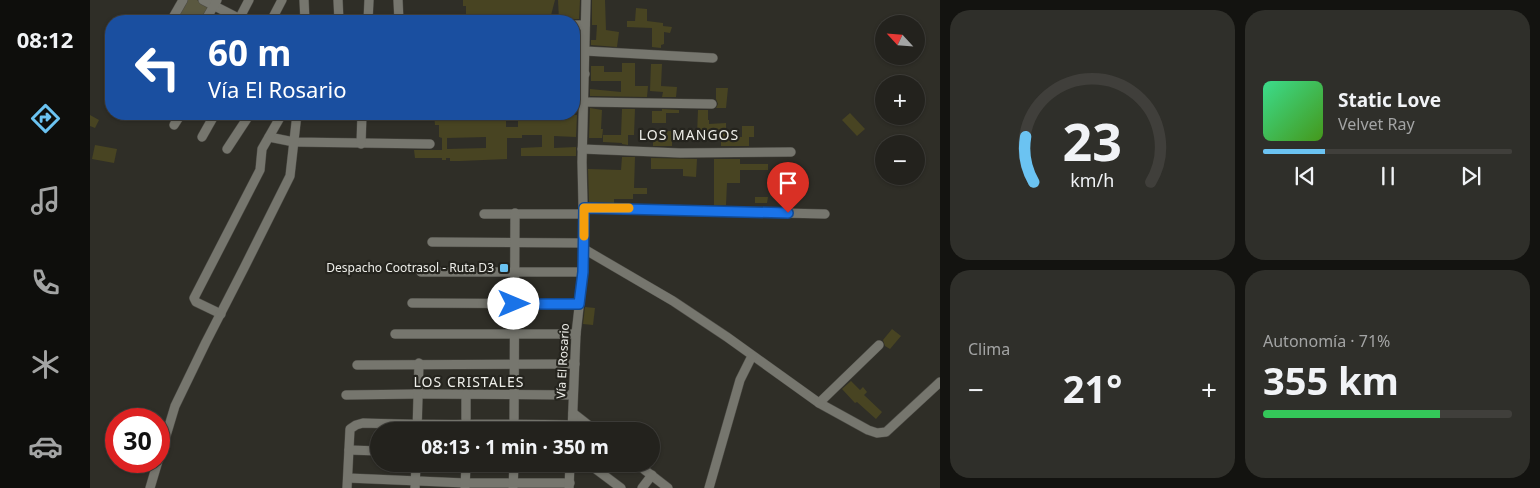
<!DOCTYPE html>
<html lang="es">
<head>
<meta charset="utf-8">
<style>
	body { margin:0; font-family:"Noto Sans",sans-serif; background:#2f2f2a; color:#f1f3f6; height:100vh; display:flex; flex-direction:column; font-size:19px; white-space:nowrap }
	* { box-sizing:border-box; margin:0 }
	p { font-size:16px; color:#a3a4a4 }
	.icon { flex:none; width:28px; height:28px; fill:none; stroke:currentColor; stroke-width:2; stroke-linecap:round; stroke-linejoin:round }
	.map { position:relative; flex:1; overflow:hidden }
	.panel { display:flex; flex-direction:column; gap:10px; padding:10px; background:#131310; width:600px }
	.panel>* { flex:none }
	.guide { position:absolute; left:15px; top:15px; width:475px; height:105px; border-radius:20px; box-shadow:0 1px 4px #0004,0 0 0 1px #403f3b; background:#1a4fa0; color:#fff; overflow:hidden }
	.needle { width:32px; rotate:296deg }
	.fabs { position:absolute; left:785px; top:15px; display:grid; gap:10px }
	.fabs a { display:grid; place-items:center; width:50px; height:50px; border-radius:50%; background:#23221d; box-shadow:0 1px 4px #0004,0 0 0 1px #403f3b; font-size:25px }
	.speed { position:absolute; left:15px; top:408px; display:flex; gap:10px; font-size:25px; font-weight:700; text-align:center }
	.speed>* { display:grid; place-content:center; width:65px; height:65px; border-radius:50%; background:#23221d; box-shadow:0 1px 4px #0004,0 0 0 1px #403f3b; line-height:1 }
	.speed .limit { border:8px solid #d22; background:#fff; color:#111 }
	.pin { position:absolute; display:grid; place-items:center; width:42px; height:42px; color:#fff; margin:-51px -21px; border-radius:50% 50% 50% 0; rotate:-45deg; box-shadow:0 0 5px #0007 }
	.pin .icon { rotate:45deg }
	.me { position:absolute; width:55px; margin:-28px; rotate:90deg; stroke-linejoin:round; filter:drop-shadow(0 0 4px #0008) }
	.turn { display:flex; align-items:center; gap:18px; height:105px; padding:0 20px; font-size:22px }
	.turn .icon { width:65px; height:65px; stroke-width:2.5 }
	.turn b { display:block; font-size:35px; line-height:42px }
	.big { font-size:38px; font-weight:700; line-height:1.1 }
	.panel .widget { flex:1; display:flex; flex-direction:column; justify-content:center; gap:8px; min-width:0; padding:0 18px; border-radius:20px; background:#2f2f2a }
	.panel .dial { align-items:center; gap:0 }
	.dial svg { height:130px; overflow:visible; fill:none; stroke:#403f3b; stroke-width:7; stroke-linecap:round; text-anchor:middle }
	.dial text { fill:#f1f3f6; stroke:none }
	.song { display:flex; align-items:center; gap:15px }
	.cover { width:60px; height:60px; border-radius:8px; background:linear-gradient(135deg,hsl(150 70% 55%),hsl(100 70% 35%)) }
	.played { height:5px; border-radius:2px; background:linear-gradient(90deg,#6bc3f2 25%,#403f3b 25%) }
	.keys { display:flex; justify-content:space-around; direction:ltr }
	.heat { display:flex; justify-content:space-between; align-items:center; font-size:28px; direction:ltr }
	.charge { height:8px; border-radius:4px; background:linear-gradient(90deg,#34c759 71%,#403f3b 0) }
	.panel .tiles { flex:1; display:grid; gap:10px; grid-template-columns:repeat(2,1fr) }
	.trip { position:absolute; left:280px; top:422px; width:290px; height:50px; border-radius:25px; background:#23221d; box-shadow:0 1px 4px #0004,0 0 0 1px #403f3b; font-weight:700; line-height:50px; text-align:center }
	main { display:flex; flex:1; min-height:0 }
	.tabs { display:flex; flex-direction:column; width:90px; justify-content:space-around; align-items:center; background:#0e0e0c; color:#a3a4a4 }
	.tabs .icon { width:35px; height:35px }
	.tabs .selected { color:#6bc3f2 }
	.tabs b { font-size:22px; color:#f1f3f6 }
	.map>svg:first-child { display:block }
</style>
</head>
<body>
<main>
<nav class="tabs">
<b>08:12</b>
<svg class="icon selected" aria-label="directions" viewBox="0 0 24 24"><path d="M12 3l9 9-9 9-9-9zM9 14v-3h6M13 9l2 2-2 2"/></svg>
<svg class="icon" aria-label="music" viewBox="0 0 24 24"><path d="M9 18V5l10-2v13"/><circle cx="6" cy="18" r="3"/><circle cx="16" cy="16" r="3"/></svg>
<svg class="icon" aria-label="phone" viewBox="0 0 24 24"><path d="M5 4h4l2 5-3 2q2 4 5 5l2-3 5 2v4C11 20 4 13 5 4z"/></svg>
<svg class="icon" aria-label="climate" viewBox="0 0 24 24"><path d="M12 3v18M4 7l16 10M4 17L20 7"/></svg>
<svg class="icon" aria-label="car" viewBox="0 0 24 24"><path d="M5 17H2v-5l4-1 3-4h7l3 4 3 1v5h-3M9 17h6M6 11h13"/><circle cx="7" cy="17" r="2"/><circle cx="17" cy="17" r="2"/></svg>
</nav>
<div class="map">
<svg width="850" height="488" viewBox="0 0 850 488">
	<rect width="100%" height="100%" fill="#2f2e27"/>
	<!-- green -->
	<path fill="#5a5840" d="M 96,0 L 107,0 L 120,7 L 112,21 L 84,21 Z"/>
	<!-- building -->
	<g fill="#484422" fill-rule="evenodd">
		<path d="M 373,0 L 465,0 L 460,19 L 418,21 L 376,21 L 376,6 L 373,6 Z"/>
		<path d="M 468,0 L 490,0 L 489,19 L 469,20 Z"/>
		<path d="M 502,0 L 515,0 L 516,30 L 529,32 L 527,47 L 501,45 L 501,40 L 506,40 L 507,25 L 502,25 Z"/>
		<path d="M 546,8 L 557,9 L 557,21 L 573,23 L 573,26 L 582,27 L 580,33 L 574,32 L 574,44 L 571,45 L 571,48 L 562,47 L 562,28 L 537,27 L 537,21 L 545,21 Z"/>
		<path d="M 484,35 L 489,35 L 488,67 L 484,67 Z"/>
		<path d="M 532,63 L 545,63 L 545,86 L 558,86 L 557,97 L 500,96 L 500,89 L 531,92 L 531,81 L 501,81 L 501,66 L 514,66 L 514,72 L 532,72 Z"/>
		<path d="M 561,64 L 572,64 L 571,86 L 587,87 L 586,97 L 572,97 L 573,92 L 560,91 Z"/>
		<path d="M 626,88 L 638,88 L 636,108 L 626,108 L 628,104 L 626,99 Z"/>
		<path d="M 500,108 L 512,110 L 511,129 L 513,129 L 512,138 L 499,138 Z"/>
		<path d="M 532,109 L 545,109 L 544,135 L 538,135 L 538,145 L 532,144 L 532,143 L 513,142 L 513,135 L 531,135 Z"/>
		<path d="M 572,109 L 589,110 L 589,113 L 576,113 L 576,123 L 562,123 L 562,111 L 572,111 Z"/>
		<path d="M 608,110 L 618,110 L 618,120 L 619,120 L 619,124 L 636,123 L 636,137 L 652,137 L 652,126 L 664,126 L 664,137 L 659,137 L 659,146 L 631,146 L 631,136 L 607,135 Z"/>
		<path d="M 760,113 L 775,129 L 767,136 L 752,120 Z"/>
		<path d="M 344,114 L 416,115 L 416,127 L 428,127 L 428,114 L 487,115 L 486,137 L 464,136 L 464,148 L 486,147 L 486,156 L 431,156 L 431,148 L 452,147 L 452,135 L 432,135 L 432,138 L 417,138 L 417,159 L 370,161 L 360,161 L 360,158 L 356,158 L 356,160 L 352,160 L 352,158 L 325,158 L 324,150 L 352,150 L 352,138 L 349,137 L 349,125 L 345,125 ZM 396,137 L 396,148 L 357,149 L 357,138 Z"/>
		<path d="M 0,115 L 9,120 L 5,128 L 0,126 Z"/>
		<path d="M 576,131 L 582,131 L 582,146 L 563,146 L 563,137 L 576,137 Z"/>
		<path d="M 5,145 L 27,149 L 24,163 L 2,159 Z"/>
		<path d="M 532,157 L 545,157 L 544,188 L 557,188 L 557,194 L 543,194 L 543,199 L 524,199 L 524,203 L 499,202 L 498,169 L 531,170 Z"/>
		<path d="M 561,158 L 607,159 L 606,177 L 593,176 L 593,169 L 561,169 Z"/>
		<path d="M 624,159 L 650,159 L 650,164 L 678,164 L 678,170 L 650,170 L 650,183 L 637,183 L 636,205 L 624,205 Z"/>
		<path d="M 665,197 L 678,197 L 677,203 L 665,203 Z"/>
		<path d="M 495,307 L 505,308 L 503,325 L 493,324 Z"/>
		<path d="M 802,329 L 811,336 L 800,349 L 795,346 L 793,340 Z"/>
		<path d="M 761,381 L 770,390 L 773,387 L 777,392 L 774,395 L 792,412 L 786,419 L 767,402 L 765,403 L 752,389 Z"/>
	</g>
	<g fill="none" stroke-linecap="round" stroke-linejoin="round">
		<!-- minor casing -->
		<g stroke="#4b4a44" stroke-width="10">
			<g id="minor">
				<path d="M 113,0 L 154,21"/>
				<path d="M 214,0 L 215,21"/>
				<path d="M 248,0 L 249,21"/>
				<path d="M 308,0 L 309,21"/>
				<path d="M 81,21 L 93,0"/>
				<path d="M 115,21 L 127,0"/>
				<path d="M 148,21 L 159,0"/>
				<path d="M 181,21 L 192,0"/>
				<path d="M 278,21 L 279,0"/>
				<path d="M 484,25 L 495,25"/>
				<path d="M 495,51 L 623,58"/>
				<path d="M 484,74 L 495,74"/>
				<path d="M 494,102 L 622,104"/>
				<path d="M 84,125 L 91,114"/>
				<path d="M 112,137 L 125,114"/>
				<path d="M 179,137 L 204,142 L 340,144"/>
				<path d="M 271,144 L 272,114"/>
				<path d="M 137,149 L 160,114"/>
				<path d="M 492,149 L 590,153 L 701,152"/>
				<path d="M 493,208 L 735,214"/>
				<path d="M 394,214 L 493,214"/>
				<path d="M 342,242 L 493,243"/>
				<path d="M 494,249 L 583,301 L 637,337 L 729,403 L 778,430 L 787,433 L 796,432 L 850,382"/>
				<path d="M 331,272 L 493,272"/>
				<path d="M 322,303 L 489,304"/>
				<path d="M 131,314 L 106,302 L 104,298 L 170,170 L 172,149 L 192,114"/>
				<path d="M 305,334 L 486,334"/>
				<path d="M 267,365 L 485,364"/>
				<path d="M 256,395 L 328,394 L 483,395"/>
				<path d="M 729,403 L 789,345"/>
				<path d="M 483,413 L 506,431"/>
				<path d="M 327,431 L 329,363"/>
				<path d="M 376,431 L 376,394"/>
				<path d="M 424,431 L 425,213"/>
				<path d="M 482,431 L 486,334 L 493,272 L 494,249 L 492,162 L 496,0"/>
				<path d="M 259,450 L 289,451"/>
				<path d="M 69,459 L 85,406 L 116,342 L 154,268 L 200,176 L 207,114"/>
				<path d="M 499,464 L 531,488"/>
				<path d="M 547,464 L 578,488"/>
				<path d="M 258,478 L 375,483 L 480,483"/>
				<path d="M 60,488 L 68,461"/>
				<path d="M 257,488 L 260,429 L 266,425 L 273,423 C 343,426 412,423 482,425"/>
				<path d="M 325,488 L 326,464"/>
				<path d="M 375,488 L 376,464"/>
				<path d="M 423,488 L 424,464"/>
				<path d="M 479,488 L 480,464"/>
				<path d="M 552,488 L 562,475"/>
				<path d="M 619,488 L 650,380 L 662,356"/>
			</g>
		</g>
		<!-- minor -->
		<use href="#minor" stroke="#76766e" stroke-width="9"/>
	</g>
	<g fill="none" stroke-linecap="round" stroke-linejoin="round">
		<!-- route casing -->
		<g stroke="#114b97" stroke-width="12">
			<path id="route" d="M 424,304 L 489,304 L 493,272 L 494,208 L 698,213"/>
		</g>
		<!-- route -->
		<use href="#route" stroke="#1a73e8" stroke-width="9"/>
		<!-- slow -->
		<path stroke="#f59e0b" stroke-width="9" d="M 494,236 L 494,208 L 539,208"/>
	</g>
	<!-- markers -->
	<rect fill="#6bc3f2" stroke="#25241e" stroke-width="2" x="409" y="263" width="10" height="10" rx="2.5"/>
	<g text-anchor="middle" stroke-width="4.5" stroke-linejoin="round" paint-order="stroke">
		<!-- poi labels -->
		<g font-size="12" fill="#eeeee9" stroke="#25241e" text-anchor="end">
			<text x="404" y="272">Despacho Cootrasol - Ruta D3</text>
		</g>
		<!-- street labels -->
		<g font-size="12" fill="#eeeee9" stroke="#25241e">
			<text transform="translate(473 361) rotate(-87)" y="4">Vía El Rosario</text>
		</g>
		<!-- neighbourhood labels -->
		<g font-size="14" letter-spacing="1" fill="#eeeee9" stroke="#25241e">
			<text x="599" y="140">LOS MANGOS</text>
			<text x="379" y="387">LOS CRISTALES</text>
		</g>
	</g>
</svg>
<div class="fabs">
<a><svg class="needle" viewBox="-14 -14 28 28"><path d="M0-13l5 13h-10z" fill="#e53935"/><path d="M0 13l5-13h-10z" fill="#a3a4a4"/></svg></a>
<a>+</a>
<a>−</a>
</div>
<div class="speed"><div class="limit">30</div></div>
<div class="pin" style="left:698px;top:213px;background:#d93025"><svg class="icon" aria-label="arrive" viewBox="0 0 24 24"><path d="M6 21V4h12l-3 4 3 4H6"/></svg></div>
<svg class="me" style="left:424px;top:304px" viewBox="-20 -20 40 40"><circle r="19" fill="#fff"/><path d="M0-13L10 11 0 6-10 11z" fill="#1a73e8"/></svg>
<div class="trip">08:13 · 1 min · 350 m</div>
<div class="guide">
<div class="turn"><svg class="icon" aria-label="left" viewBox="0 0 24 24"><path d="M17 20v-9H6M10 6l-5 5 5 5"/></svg><div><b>60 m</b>Vía El Rosario</div></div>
</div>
</div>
<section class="panel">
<div class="tiles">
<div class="widget dial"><svg viewBox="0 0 100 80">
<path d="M14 69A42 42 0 1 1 86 69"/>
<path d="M14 69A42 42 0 0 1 9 41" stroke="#6bc3f2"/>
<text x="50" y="56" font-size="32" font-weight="700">23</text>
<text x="50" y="72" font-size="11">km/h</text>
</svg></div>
<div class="widget">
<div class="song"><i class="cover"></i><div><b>Static Love</b><p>Velvet Ray</p></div></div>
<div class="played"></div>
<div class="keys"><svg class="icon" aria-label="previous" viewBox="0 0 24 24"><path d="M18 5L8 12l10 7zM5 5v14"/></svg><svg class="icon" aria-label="pause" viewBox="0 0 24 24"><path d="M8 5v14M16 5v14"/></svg><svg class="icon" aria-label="next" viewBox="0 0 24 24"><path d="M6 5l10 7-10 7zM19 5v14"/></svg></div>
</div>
<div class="widget"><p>Clima</p>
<div class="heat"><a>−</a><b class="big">21°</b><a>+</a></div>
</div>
<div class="widget"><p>Autonomía · 71%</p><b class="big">355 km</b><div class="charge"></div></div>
</div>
</section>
</main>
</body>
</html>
